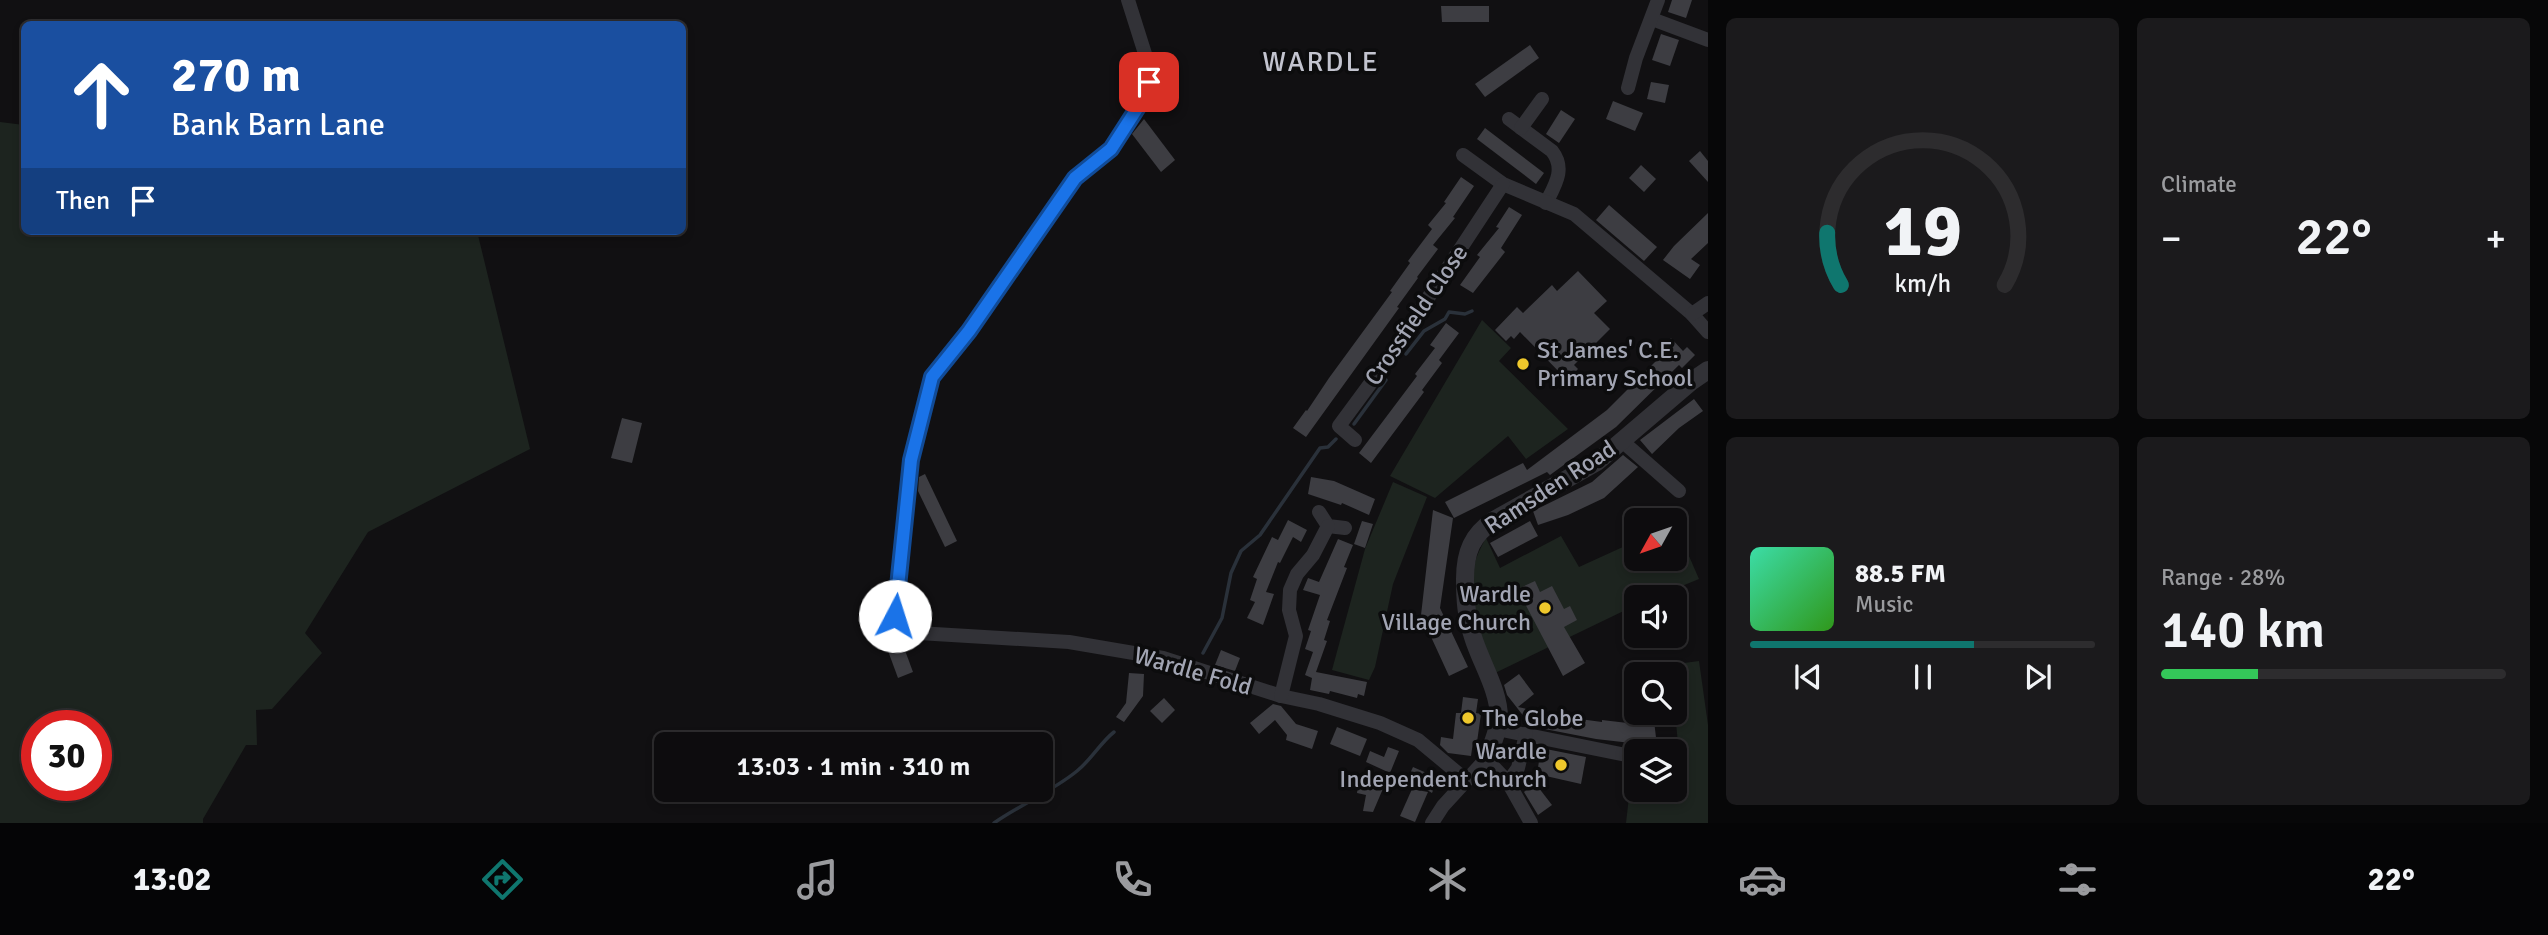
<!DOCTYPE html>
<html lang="en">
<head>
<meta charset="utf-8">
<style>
	body { margin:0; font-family:Signika,sans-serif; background:#1b1a1c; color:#f1f3f6; height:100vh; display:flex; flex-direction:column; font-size:26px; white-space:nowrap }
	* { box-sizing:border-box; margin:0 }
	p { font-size:23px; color:#9a9b9e }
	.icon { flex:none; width:38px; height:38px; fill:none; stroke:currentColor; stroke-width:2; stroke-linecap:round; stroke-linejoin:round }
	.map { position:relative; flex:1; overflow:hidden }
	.side { display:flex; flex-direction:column; gap:18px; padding:18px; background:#070708; width:840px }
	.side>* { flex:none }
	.guide { position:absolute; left:21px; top:21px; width:665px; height:214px; border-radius:10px; box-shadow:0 4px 10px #0003,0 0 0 2px #2d2c2e; background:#1a4fa0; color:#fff; overflow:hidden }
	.needle { width:46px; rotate:230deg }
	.controls { position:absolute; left:1624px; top:508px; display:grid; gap:14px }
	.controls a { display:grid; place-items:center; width:63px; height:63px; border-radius:10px; background:#0d0c0e; box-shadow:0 4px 10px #0003,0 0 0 2px #2d2c2e; font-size:35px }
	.speed { position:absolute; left:21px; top:710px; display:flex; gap:14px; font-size:35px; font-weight:700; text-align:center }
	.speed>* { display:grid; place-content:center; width:91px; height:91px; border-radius:50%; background:#0d0c0e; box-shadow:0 4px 10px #0003,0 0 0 2px #2d2c2e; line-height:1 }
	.speed .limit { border:10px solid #d22; background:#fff; color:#111 }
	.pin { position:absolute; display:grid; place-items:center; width:60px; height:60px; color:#fff; margin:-30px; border-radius:14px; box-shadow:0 4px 10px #0006 }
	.me { position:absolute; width:77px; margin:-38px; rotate:5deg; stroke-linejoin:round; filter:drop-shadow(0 0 5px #0008) }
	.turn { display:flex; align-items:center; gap:24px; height:147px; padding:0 35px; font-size:32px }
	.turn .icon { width:91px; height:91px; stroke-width:2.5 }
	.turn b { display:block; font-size:49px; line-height:60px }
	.then { display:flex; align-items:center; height:66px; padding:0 35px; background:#0003; gap:14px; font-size:26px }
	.big { font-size:52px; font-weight:600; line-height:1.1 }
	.side .widget { flex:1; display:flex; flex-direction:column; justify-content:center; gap:10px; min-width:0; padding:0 24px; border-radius:10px; background:#1b1a1c }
	.side .dial { align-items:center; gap:0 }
	.dial svg { height:182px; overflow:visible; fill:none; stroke:#2d2c2e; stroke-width:7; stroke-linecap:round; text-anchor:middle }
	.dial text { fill:#f1f3f6; stroke:none }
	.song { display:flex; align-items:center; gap:21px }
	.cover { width:84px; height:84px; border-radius:10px; background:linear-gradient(135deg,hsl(160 70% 55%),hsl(110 70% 35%)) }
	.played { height:7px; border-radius:4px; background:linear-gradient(90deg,#0f766e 65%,#2d2c2e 65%) }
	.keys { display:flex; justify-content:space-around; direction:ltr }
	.heat { display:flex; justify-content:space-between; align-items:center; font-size:38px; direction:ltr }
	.charge { height:10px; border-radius:5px; background:linear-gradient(90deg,#34c759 28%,#2d2c2e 0) }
	.side .tiles { flex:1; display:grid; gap:18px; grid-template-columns:repeat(2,1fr) }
	.trip { position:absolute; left:654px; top:732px; width:399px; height:70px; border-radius:10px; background:#0d0c0e; box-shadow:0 4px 10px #0003,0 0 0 2px #2d2c2e; font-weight:600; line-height:70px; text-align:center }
	.tab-bar { display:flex; height:112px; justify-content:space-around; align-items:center; background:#050506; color:#9a9b9e }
	.tab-bar .icon { width:49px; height:49px }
	.tab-bar .selected { color:#0f766e }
	.tab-bar b { font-size:32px; color:#f1f3f6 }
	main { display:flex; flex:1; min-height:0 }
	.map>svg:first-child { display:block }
</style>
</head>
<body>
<main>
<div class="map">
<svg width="1708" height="823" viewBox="0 0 1708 823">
	<rect width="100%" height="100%" fill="#111012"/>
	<!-- green -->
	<g fill="#1d241f" fill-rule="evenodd">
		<path d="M 0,122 L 24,125 L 24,231 L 477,231 L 530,449 L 368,532 L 305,633 L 322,653 L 272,709 L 256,710 L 257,745 L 246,745 L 203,819 L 203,823 L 0,823 ZM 37,726 L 96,726 L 96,786 L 37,786 Z"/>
		<path d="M 1482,320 L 1511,348 L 1499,361 L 1568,429 L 1526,459 L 1508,436 L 1435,498 L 1390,476 Z"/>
		<path d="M 1393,482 L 1427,497 L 1393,584 L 1375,667 L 1369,680 L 1332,670 L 1365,549 Z"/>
		<path d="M 1675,524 L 1699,579 L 1655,597 L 1636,597 L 1636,605 L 1495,673 C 1478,624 1456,588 1486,538 L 1500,568 L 1561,536 L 1579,567 L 1636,541 L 1636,558 L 1675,558 Z"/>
		<path d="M 1699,661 L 1708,725 L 1708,823 L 1626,823 L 1629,797 L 1659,795 L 1660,789 L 1675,789 L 1675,768 L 1686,771 L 1688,754 L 1679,754 L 1675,712 L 1675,674 L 1670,674 L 1669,665 Z"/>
	</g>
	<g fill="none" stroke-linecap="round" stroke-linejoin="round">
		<!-- stream -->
		<g stroke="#2a313a" stroke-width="3.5">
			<path d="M 1406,354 L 1424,331 L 1445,319 L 1449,312 L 1465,314 L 1472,311"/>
			<path d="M 1354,424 L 1386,380"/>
			<path d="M 1203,653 L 1222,618 L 1231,573 L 1241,551 L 1260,535 L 1320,448 L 1328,447 L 1336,439"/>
			<path d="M 994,823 C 1020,805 1054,790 1077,771 C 1092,759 1100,743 1114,732"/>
		</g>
	</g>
	<!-- building -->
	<g fill="#3d3d42">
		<path d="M 1672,0 L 1692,0 L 1686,18 L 1668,12 Z"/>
		<path d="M 1441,6 L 1489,6 L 1489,22 L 1442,22 Z"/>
		<path d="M 1661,34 L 1679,40 L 1670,66 L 1652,60 Z"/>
		<path d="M 1530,45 L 1539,58 L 1485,97 L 1475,84 Z"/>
		<path d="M 1651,82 L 1669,85 L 1665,103 L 1647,99 Z"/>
		<path d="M 1613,101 L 1643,113 L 1635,131 L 1606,119 Z"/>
		<path d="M 1561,110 L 1575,119 L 1559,143 L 1546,134 Z"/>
		<path d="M 1144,119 L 1175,160 L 1161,172 L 1132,134 Z"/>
		<path d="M 1485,128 L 1544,173 L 1536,184 L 1477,139 Z"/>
		<path d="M 1700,151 L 1708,161 L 1708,182 L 1689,161 Z"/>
		<path d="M 1641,165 L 1656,179 L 1644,192 L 1629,178 Z"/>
		<path d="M 1461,177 L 1474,186 L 1453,217 L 1455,218 L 1433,245 L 1438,249 L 1417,277 L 1418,278 L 1397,307 L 1399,308 L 1306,437 L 1293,428 L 1306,410 L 1307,411 L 1329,378 L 1392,292 L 1390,291 L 1410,263 L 1408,261 L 1432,229 L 1428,225 L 1446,203 L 1444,202 Z"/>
		<path d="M 1609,205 L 1657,247 L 1644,261 L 1596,220 Z"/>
		<path d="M 1509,207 L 1522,215 L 1501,248 L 1505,252 L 1473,293 L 1460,285 L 1480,257 L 1477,255 L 1499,228 L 1496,227 Z"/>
		<path d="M 1708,213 L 1708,243 L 1691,259 L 1700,265 L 1690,279 L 1663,260 L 1674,246 Z"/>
		<path d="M 1578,271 L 1607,301 L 1594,313 L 1610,329 L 1574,365 L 1578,369 L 1567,380 L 1520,332 L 1514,339 L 1511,336 L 1506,341 L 1495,330 L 1517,307 L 1523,313 L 1552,285 L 1557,291 Z"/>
		<path d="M 1446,323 L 1459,333 L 1439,360 L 1442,363 L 1422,390 L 1424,392 L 1371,463 L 1359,453 L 1417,376 L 1415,374 L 1435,348 L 1430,345 Z"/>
		<path d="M 1671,338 L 1683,351 L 1687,347 L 1695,355 L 1682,368 L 1679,365 L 1616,427 L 1550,475 L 1547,472 L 1454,518 L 1445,502 L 1523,463 L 1527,470 L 1607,410 L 1666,351 L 1662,347 Z"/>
		<path d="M 1694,399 L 1703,411 L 1679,428 L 1652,454 L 1640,440 Z"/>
		<path d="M 622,418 L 642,423 L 632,463 L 611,458 Z"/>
		<path d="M 1623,455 L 1638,467 L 1604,498 L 1568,515 L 1538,525 L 1533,511 L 1592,482 Z"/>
		<path d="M 925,474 L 957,541 L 945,547 L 918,491 L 919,477 Z"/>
		<path d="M 1311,477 L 1334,481 L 1375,499 L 1369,515 L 1342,503 L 1341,505 L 1308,494 Z"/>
		<path d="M 1433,510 L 1453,518 L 1440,608 L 1468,667 L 1449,676 L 1421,615 Z"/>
		<path d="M 1288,520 L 1307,530 L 1301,542 L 1293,537 L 1280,563 L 1278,562 L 1266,592 L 1274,594 L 1263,625 L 1247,618 L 1255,602 L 1250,600 L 1257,579 L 1253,577 L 1272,537 L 1278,540 Z"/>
		<path d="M 1362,521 L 1373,524 L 1365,548 L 1354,544 Z"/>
		<path d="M 1530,521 L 1538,536 L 1498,557 L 1490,543 Z"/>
		<path d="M 1338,539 L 1353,545 L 1344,567 L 1347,568 L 1327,620 L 1330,621 L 1324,640 L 1327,641 L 1316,672 L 1367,682 L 1364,696 L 1358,694 L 1357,698 L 1330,691 L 1329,694 L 1310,690 L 1312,678 L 1305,675 L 1313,652 L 1305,649 L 1311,631 L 1308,630 L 1320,595 L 1303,590 L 1308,578 L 1319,582 Z"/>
		<path d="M 1535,581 L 1540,592 L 1552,586 L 1564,609 L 1570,606 L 1577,620 L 1564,627 L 1585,663 L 1563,676 L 1520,594 L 1525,592 L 1522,587 Z"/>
		<path d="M 896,635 L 900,637 L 913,672 L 898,678 L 884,640 Z"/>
		<path d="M 1221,650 L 1240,658 L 1235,671 L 1215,665 Z"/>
		<path d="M 1129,673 L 1144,674 L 1143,696 L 1124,722 L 1116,717 L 1126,703 Z"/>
		<path d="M 1519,674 L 1534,694 L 1518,707 L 1557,716 L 1602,722 L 1602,720 L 1636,724 L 1635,712 L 1653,712 L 1657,746 L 1596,739 L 1524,725 L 1525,718 L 1507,695 L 1504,685 Z"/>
		<path d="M 1463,697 L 1478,699 L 1476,713 L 1481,714 L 1477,742 L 1473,742 L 1471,756 L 1448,753 L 1440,745 L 1441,737 L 1453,739 L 1456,713 L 1461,713 Z"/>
		<path d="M 1164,698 L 1175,710 L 1162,723 L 1150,711 Z"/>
		<path d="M 1273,704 L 1281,706 L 1296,724 L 1318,731 L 1312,749 L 1286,740 L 1287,735 L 1275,720 L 1259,734 L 1250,723 Z"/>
		<path d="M 1337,727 L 1367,739 L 1360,756 L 1330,744 Z"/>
		<path d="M 1388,747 L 1399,751 L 1390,773 L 1366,762 L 1370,751 L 1384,757 Z"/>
		<path d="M 1541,748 L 1586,757 L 1581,784 L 1537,774 Z"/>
		<path d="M 1413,767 L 1438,778 L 1432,793 L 1408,778 Z"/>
		<path d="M 1359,779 L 1385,784 L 1373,812 L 1363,811 L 1366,795 L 1357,793 Z"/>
		<path d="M 1535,783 L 1552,805 L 1538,815 L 1524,792 Z"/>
		<path d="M 1412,789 L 1428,792 L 1415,822 L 1400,816 Z"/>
	</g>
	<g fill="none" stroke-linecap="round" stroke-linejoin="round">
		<!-- minor -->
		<g stroke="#323237" stroke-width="14">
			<path d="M 1128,0 L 1147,60 L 1149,90 L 1111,149 L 1075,179 L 969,331 L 932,377 L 911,460 L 896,616 L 900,627 L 918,633 L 1069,642 L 1163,658 L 1281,696 L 1319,704 L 1380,723 L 1418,740 L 1466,780"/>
			<path d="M 1652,19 L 1708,40"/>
			<path d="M 1628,88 L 1636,58 L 1658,0"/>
			<path d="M 1509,119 L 1552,151 C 1566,169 1555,185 1546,203"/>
			<path d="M 1521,128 L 1542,99"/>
			<path d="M 1463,155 L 1503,184 L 1574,214 L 1692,314 L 1708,332"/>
			<path d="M 1692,314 L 1708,303"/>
			<path d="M 1355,440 L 1339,426 L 1384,365 L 1503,184"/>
			<path d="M 1622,441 L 1679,491"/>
			<path d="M 1319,512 L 1328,526 L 1345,528"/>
			<path d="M 1281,696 L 1296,636 L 1289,610 L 1290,590 L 1297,574 L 1313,555 L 1328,526"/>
			<path d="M 1497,729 L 1636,757"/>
			<path d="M 1508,782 L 1518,768 L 1526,734"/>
			<path d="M 1432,823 L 1443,806 L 1486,759 L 1508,782 L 1531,823"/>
		</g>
		<!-- tertiary -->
		<path stroke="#323237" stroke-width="18" d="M 1486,759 C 1492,746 1498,732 1499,718 C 1499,690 1481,663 1473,637 C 1466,617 1465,599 1465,579 C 1465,552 1472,535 1494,520 L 1597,462 L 1692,381 L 1708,370"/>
	</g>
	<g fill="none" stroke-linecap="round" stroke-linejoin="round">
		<!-- route casing -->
		<g stroke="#114b97" stroke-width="18">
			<path id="route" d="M 895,616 L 911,460 L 932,377 L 969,331 L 1075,178 L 1111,149 L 1149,90 L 1149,82"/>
		</g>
		<!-- route -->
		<use href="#route" stroke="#1a73e8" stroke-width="12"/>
	</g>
	<!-- markers -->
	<g fill="#efc82c" stroke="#0c0c0d" stroke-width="2.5">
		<circle cx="1523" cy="364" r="7"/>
		<circle cx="1545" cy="608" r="7"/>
		<circle cx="1468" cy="718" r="7"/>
		<circle cx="1561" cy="765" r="7"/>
	</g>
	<g text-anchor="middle" stroke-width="7" stroke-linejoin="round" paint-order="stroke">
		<!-- street labels -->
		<g font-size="24" fill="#a2a5b3" stroke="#0c0c0d">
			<text transform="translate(1416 315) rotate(-56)" y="8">Crossfield Close</text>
			<text transform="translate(1550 487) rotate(-33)" y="8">Ramsden Road</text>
			<text transform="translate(1193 671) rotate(16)" y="8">Wardle Fold</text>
		</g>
		<!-- poi labels -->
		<g font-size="24" fill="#a2a5b3" stroke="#0c0c0d" text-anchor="start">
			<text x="1537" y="358">St James' C.E.<tspan x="1537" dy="28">Primary School</tspan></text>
			<text x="1531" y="602" text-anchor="end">Wardle<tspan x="1531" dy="28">Village Church</tspan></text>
			<text x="1482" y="726">The Globe</text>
			<text x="1547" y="759" text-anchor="end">Wardle<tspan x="1547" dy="28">Independent Church</tspan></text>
		</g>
		<!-- quarter labels -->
		<g font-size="28" letter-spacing="2" fill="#c3c4cf" stroke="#0c0c0d">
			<text x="1321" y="71">WARDLE</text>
		</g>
	</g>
</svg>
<div class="controls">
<a><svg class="needle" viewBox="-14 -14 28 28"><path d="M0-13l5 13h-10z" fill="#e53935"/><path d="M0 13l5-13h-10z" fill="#9a9b9e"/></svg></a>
<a><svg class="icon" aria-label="sound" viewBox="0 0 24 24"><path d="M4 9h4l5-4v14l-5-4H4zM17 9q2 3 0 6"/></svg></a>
<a><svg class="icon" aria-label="search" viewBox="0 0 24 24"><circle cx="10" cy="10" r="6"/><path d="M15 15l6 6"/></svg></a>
<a><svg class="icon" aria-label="layers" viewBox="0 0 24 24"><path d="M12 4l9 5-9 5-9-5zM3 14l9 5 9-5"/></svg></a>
</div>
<div class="speed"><div class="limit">30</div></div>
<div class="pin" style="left:1149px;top:82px;background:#d93025"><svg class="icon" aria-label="arrive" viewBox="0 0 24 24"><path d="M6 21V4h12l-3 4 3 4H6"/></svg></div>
<svg class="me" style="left:895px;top:616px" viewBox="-20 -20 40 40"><circle r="19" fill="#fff"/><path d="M0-13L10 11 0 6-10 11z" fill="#1a73e8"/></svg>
<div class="trip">13:03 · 1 min · 310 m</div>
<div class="guide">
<div class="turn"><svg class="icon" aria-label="ahead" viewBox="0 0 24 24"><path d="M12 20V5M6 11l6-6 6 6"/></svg><div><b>270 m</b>Bank Barn Lane</div></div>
<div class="then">Then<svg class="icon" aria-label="arrive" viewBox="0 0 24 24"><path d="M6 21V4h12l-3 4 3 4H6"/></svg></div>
</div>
</div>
<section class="side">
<div class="tiles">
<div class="widget dial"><svg viewBox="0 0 100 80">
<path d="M14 69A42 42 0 1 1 86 69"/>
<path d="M14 69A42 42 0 0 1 8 46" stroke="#0f766e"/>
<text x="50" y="56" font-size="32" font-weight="700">19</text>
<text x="50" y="72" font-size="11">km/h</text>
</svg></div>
<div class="widget"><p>Climate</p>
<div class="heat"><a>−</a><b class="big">22°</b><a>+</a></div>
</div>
<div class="widget">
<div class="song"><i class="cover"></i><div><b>88.5 FM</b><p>Music</p></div></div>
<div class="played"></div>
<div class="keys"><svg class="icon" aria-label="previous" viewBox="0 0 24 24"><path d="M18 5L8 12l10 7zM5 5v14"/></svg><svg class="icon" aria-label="pause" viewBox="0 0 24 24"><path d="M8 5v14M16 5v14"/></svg><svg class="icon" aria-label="next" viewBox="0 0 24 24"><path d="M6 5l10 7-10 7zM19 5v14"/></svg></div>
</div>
<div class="widget"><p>Range · 28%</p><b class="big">140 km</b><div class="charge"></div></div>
</div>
</section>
</main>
<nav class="tab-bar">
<b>13:02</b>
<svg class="icon selected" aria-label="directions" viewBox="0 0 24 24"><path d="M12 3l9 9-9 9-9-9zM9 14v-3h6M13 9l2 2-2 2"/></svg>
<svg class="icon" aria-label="music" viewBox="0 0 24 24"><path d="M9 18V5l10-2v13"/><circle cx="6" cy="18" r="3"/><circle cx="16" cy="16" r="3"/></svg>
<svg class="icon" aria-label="phone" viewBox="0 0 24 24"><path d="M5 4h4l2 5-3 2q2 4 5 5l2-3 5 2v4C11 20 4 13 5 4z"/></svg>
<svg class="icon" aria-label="climate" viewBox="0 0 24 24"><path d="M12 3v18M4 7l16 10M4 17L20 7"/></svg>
<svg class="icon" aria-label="car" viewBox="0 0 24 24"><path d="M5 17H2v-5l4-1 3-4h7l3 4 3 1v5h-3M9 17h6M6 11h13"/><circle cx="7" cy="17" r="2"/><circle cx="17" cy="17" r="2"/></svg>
<svg class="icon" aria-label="filters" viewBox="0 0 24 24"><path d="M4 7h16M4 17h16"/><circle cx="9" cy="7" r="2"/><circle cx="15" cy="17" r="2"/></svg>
<b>22°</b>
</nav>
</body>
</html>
